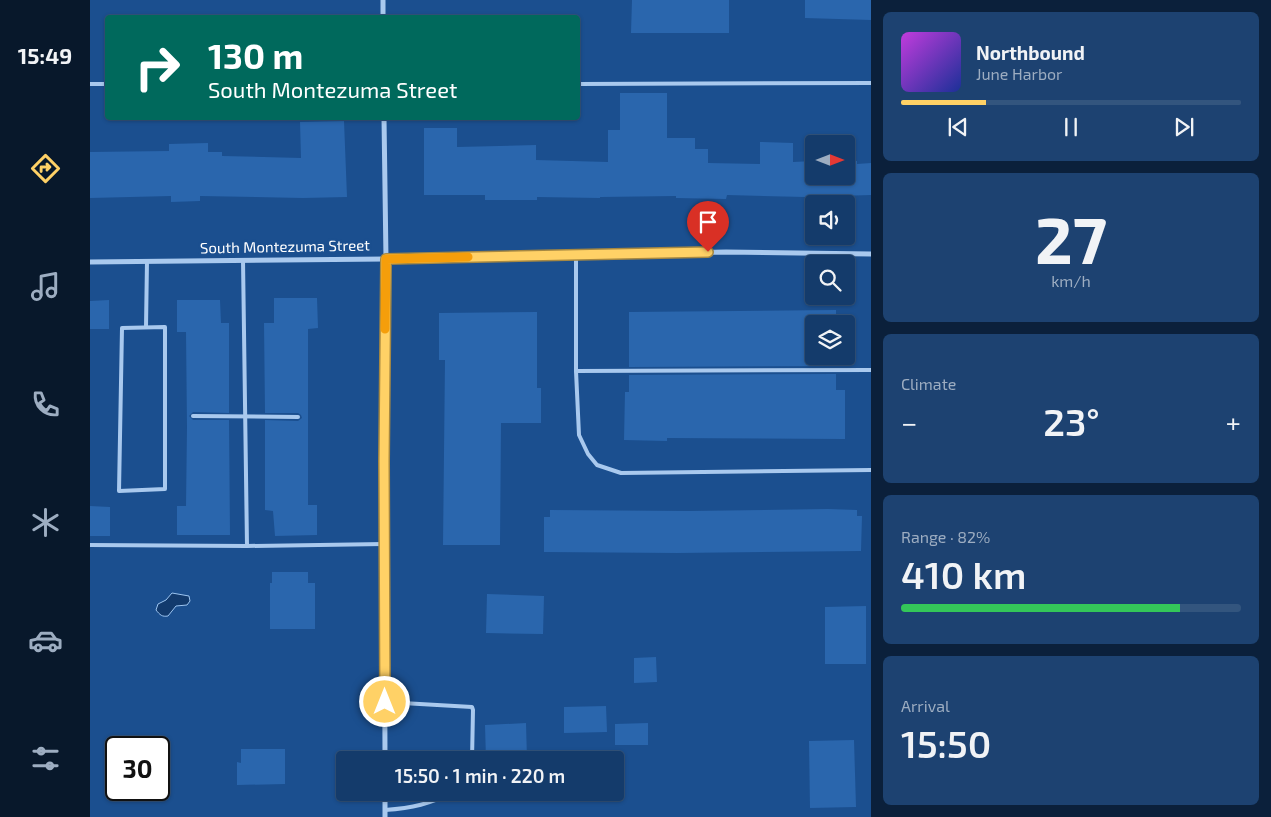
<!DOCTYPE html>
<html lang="en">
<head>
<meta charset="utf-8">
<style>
	body { margin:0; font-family:"Exo 2",sans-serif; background:#1d4271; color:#f1f3f6; height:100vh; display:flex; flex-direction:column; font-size:19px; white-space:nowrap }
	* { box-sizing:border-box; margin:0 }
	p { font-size:16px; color:#9dadc1 }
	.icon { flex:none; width:28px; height:28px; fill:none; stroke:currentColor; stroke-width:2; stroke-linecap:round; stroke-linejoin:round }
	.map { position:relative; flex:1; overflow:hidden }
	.panel { display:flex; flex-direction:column; gap:12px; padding:12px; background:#0b203b; width:400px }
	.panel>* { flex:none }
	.banner { position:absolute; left:15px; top:15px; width:475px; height:105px; border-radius:5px; box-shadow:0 1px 4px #0004,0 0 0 1px #33557e; background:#00695c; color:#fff; overflow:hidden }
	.needle { width:32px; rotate:90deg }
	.fabs { position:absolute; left:715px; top:135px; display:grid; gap:10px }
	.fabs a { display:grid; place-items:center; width:50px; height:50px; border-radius:5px; background:#143b6b; box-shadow:0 1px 4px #0004,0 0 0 1px #33557e; font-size:25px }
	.speed { position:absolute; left:15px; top:736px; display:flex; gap:10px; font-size:25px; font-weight:700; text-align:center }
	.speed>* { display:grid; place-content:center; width:65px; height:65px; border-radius:50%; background:#143b6b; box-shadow:0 1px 4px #0004,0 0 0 1px #33557e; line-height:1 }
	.speed .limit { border:2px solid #111; border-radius:8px; background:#fff; color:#111 }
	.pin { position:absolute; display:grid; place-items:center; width:42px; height:42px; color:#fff; margin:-51px -21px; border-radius:50% 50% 50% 0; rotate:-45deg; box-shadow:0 0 5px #0007 }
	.pin .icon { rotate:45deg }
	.me { position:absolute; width:55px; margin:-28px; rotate:0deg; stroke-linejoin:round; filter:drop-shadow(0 0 4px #0008) }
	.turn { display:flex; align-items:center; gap:18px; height:105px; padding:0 20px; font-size:22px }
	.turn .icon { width:65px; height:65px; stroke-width:2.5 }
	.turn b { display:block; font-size:35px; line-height:42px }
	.big { font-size:38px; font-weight:600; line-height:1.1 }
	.panel .tile { flex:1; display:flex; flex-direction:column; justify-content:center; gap:8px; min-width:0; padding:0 18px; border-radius:8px; background:#1d4271 }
	.panel .dial { align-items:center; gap:0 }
	.dial b { font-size:65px; line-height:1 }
	.song { display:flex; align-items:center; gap:15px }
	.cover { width:60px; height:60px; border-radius:8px; background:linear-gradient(135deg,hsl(290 70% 55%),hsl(230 70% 35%)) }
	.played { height:5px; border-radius:2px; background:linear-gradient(90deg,#ffd166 25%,#33557e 25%) }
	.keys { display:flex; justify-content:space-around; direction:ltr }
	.heat { display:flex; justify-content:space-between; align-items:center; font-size:28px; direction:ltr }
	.charge { height:8px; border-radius:4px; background:linear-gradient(90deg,#34c759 82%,#33557e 0) }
	.trip { position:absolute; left:246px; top:751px; width:288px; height:50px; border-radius:5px; background:#143b6b; box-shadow:0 1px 4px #0004,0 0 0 1px #33557e; font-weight:600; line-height:50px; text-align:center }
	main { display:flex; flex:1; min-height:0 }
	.dock { display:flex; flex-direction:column; width:90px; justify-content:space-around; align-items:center; background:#08182b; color:#9dadc1 }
	.dock .icon { width:35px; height:35px }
	.dock .active { color:#ffd166 }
	.dock b { font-size:22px; color:#f1f3f6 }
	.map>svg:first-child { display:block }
</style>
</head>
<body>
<main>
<nav class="dock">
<b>15:49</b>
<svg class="icon active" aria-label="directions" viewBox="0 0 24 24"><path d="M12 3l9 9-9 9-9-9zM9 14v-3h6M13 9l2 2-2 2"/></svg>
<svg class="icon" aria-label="music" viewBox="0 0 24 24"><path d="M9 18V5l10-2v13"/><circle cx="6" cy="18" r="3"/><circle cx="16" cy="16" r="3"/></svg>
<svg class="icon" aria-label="phone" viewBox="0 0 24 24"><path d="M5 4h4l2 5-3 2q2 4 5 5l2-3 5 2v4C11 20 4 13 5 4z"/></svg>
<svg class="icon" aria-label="climate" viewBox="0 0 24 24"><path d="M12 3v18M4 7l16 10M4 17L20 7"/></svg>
<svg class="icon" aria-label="car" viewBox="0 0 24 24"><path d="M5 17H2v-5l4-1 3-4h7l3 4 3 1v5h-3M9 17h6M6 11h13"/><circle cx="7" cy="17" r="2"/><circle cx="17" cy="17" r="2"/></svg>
<svg class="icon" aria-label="filters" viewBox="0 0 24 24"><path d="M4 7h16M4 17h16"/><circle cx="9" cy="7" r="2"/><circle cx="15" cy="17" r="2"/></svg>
</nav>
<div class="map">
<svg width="781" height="817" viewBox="0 0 781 817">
	<rect width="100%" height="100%" fill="#1b4f8f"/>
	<!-- water -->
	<path fill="#123a6d" stroke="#9cc4f0" d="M 82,593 L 99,596 L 100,601 L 97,605 L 86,606 L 78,616 C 72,617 70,615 66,610 L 68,604 L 76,600 Z"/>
	<!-- building -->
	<g fill="#2a66ad">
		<path d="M 542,0 L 639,0 L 639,33 L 541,33 Z"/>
		<path d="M 715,0 L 781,0 L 781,20 L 715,18 Z"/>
		<path d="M 530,93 L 577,93 L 577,138 L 605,138 L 605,149 L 618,149 L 618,163 L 670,164 L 670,142 L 703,143 L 703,162 L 724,161 L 724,176 L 756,176 L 756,161 L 767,161 L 767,164 L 781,163 L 781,195 L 715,197 L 637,195 L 636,199 L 586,198 L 586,196 L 510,197 L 510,198 L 447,197 L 447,200 L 395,200 L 395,195 L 334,195 L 334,128 L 367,128 L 367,147 L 446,145 L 446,160 L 518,162 L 518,130 L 530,130 Z"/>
		<path d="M 254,121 L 257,197 L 213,198 L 110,196 L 110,201 L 81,202 L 81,196 L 0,198 L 0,152 L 79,151 L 79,144 L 118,143 L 118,152 L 132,152 L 132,156 L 211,158 L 210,122 Z"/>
		<path d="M 184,298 L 227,298 L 228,328 L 218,329 L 218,505 L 227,505 L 227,535 L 185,536 L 183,511 L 175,510 L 175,420 L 208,421 L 212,418 L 211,415 L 208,413 L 175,413 L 174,323 L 184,323 Z"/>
		<path d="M 19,300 L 19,329 L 0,329 L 0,301 Z"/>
		<path d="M 87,300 L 130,300 L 131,323 L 139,323 L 139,413 L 103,412 L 99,416 L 103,420 L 139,420 L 140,535 L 87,535 L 87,506 L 96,506 L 97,427 L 96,332 L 87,332 Z"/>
		<path d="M 746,310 L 746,324 L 724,324 L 724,356 L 746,356 L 746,366 L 539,367 L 539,312 Z"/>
		<path d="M 447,312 L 447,388 L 451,388 L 451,423 L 411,423 L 410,545 L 353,545 L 355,360 L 349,360 L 349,313 Z"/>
		<path d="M 746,374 L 746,390 L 755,390 L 755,439 L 577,438 L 577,441 L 534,440 L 535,392 L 539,392 L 539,375 Z"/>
		<path d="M 0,506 L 20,507 L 20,536 L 0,536 Z"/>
		<path d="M 738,509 L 767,510 L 767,516 L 772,516 L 771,551 L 587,553 L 454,552 L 454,517 L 460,517 L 460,510 L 599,511 Z"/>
		<path d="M 182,572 L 218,572 L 218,583 L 225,583 L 225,629 L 180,629 L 180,583 L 182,583 Z"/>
		<path d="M 397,594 L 454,596 L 453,634 L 396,633 Z"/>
		<path d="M 776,606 L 776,664 L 735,664 L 735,607 Z"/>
		<path d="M 566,657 L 567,682 L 544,683 L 544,658 Z"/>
		<path d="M 516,706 L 517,732 L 474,733 L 474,707 Z"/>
		<path d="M 436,723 L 437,760 L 396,760 L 395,725 Z"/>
		<path d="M 558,723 L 558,745 L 525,745 L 525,724 Z"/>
		<path d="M 764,740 L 766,807 L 720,808 L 719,741 Z"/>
		<path d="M 151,749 L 195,749 L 195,784 L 147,785 L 147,762 L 151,763 Z"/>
	</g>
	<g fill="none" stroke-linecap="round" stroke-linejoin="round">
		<!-- service -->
		<g stroke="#a9c9ee" stroke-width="4">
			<path d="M 0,84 L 18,84"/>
			<path d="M 488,84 L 781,83"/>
			<path d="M 486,255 L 486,371 L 489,435 L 498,454 L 507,465 L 531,473 L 781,470"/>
			<path d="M 153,260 L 157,546 L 294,544"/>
			<path d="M 56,327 L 57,261"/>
			<path d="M 75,327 L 75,489 L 29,491 L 32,328 Z"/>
			<path d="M 486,371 L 781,370"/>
			<path d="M 103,416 L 208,417"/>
			<path d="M 0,545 L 157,546"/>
			<path d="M 295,702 L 382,707 L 383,710 L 382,760"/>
			<path d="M 295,810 C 323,808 339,804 365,792"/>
		</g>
		<!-- minor -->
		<g stroke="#a9c9ee" stroke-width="5">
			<path d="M 293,0 L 293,18"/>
			<path d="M 294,118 L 296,259 L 294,461 L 295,760"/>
			<path d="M 0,262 L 296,259 L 636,252 L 781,254"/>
			<path d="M 295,792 L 295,817"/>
		</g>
	</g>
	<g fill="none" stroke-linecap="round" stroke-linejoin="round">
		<!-- route casing -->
		<g stroke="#a68842" stroke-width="12">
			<path id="route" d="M 295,702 L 294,461 L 296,259 L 618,252"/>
		</g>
		<!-- route -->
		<use href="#route" stroke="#ffd166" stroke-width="9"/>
		<!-- slow -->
		<path stroke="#f59e0b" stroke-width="9" d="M 295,329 L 296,259 L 378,257"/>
	</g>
	<g text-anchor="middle" stroke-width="5" stroke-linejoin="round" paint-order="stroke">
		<!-- street labels -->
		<g font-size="15" fill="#fff" stroke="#1b4f8f">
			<text transform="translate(195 247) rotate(-1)" y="5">South Montezuma Street</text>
		</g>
	</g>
</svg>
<div class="fabs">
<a><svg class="needle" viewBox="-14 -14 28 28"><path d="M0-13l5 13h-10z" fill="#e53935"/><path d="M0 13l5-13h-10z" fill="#9dadc1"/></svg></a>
<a><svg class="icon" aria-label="sound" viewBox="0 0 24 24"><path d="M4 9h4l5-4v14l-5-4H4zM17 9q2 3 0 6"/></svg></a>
<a><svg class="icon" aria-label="search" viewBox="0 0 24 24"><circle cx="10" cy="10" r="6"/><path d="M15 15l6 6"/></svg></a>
<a><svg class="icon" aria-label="layers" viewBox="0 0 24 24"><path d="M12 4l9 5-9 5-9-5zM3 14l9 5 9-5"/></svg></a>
</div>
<div class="speed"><div class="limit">30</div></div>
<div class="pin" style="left:618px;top:252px;background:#d93025"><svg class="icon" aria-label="arrive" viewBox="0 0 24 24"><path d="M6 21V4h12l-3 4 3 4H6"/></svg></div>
<svg class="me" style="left:295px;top:702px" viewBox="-20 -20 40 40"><circle r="17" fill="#ffd166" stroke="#fff" stroke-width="3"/><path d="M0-11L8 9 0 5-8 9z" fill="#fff"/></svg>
<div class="trip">15:50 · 1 min · 220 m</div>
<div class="banner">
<div class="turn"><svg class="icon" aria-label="right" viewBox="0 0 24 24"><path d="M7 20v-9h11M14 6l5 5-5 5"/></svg><div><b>130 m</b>South Montezuma Street</div></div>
</div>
</div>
<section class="panel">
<div class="tile">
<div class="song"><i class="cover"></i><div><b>Northbound</b><p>June Harbor</p></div></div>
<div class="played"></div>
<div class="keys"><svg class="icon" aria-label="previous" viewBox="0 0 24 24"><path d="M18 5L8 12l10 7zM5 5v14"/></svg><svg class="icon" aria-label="pause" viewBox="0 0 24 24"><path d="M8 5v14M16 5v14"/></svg><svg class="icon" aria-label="next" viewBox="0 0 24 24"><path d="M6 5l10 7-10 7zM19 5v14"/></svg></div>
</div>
<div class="tile dial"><b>27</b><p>km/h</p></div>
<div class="tile"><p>Climate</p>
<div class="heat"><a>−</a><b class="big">23°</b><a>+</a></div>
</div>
<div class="tile"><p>Range · 82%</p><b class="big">410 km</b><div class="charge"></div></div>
<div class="tile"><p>Arrival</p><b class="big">15:50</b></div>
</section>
</main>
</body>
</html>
